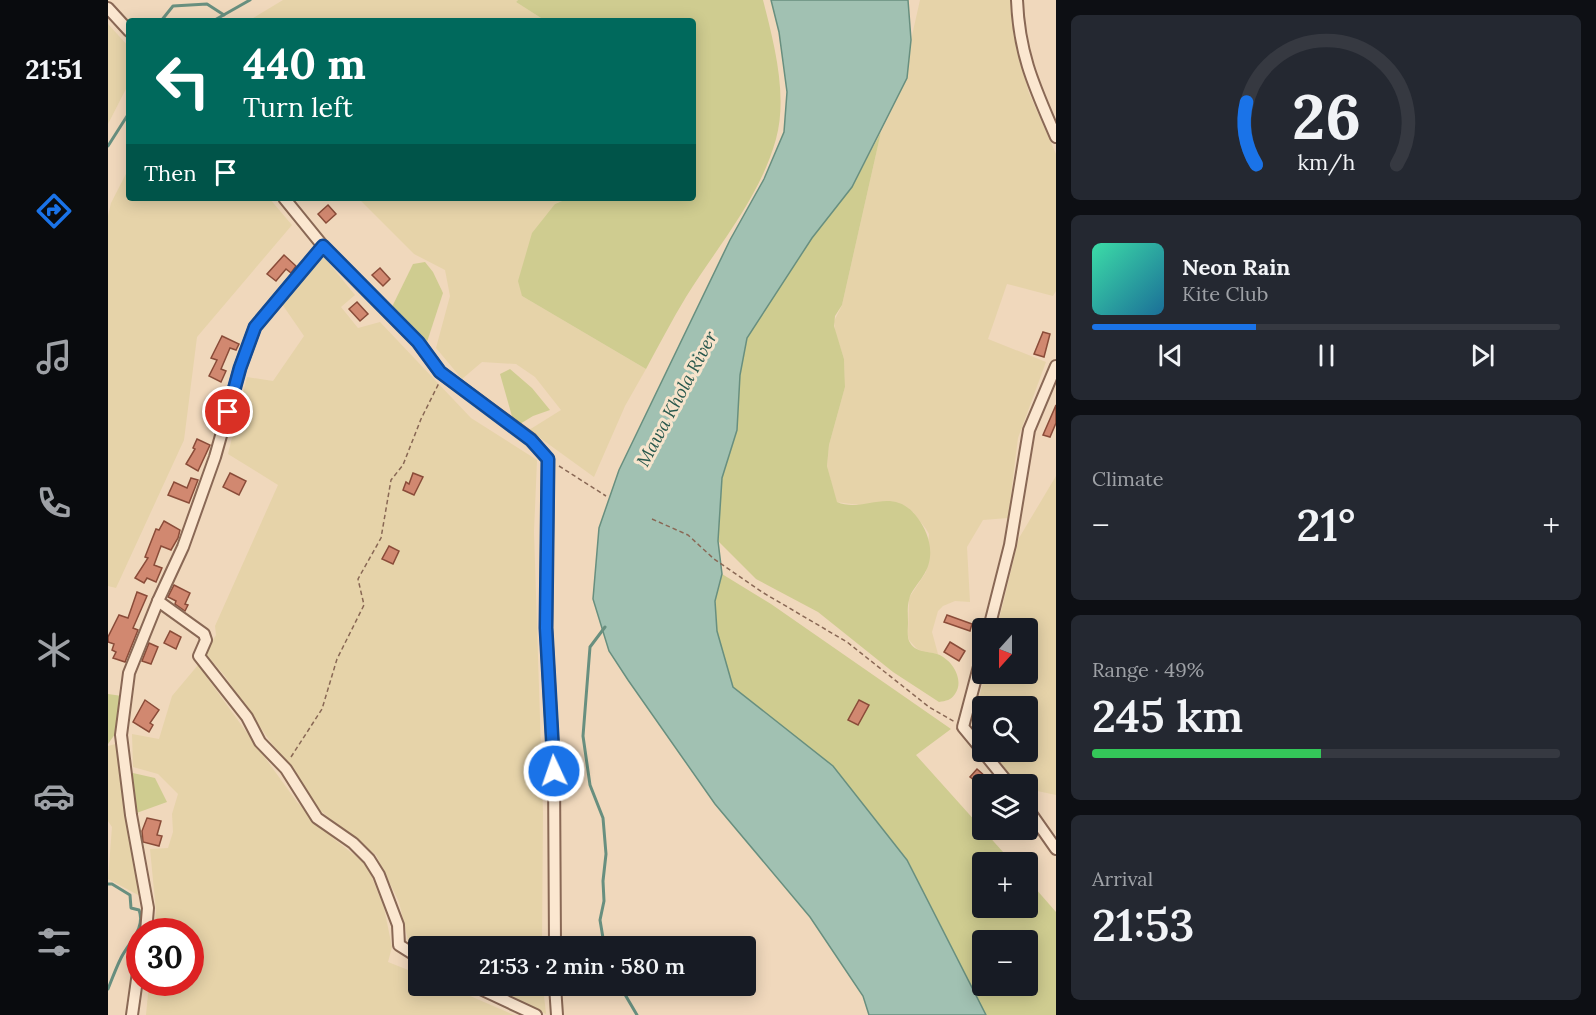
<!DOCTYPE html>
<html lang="en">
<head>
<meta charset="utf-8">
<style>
	body { margin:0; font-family:Lora,serif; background:#242831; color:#f1f3f6; height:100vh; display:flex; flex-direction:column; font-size:22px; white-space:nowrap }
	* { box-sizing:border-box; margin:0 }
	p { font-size:20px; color:#9ea1a6 }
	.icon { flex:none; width:33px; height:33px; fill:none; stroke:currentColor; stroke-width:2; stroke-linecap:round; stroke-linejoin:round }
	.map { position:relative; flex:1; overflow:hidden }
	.panel { display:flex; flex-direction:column; gap:15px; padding:15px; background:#0d0f14; width:540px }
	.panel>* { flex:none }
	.hud { position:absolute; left:18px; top:18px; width:570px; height:183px; border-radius:6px; box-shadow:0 3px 15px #0003; background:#00695c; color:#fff; overflow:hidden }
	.needle { width:39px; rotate:201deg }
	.tools { position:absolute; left:864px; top:618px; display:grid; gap:12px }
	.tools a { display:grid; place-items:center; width:66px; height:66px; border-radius:6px; background:#171b24; box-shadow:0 3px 15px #0003; font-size:30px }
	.speed { position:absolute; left:18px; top:918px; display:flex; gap:12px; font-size:30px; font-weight:700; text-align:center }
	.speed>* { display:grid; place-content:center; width:78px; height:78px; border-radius:50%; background:#171b24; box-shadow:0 3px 15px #0003; line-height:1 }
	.speed .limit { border:9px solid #d22; background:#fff; color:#111 }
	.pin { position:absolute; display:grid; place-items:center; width:51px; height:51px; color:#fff; margin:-26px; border:3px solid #fff; border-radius:50%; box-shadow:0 2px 6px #0007 }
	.me { position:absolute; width:66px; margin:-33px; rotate:357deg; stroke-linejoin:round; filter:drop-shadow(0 0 4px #0008) }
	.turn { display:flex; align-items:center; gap:21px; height:126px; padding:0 18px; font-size:27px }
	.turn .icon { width:78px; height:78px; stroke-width:2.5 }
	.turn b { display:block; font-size:42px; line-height:51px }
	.then { display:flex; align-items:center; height:57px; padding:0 18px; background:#0003; gap:12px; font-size:22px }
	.big { font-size:45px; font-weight:600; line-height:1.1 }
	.panel .card { flex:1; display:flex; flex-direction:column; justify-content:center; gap:9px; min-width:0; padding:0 21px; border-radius:9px; background:#242831 }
	.panel .dial { align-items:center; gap:0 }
	.dial svg { height:156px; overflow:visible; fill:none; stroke:#363941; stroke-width:7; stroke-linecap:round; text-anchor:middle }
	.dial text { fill:#f1f3f6; stroke:none }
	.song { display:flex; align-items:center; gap:18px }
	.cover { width:72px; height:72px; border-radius:9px; background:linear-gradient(135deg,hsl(160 70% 55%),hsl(200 70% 35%)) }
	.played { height:6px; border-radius:3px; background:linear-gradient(90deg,#1a73e8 35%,#363941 35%) }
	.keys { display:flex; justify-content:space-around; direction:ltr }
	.heat { display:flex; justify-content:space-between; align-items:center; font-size:33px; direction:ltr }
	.charge { height:9px; border-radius:4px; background:linear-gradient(90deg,#34c759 49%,#363941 0) }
	.trip { position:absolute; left:300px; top:936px; width:348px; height:60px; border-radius:6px; background:#171b24; box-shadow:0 3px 15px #0003; font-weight:600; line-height:60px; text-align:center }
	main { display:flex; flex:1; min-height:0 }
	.tabs { display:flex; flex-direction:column; width:108px; justify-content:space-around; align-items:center; background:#090b0e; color:#9ea1a6 }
	.tabs .icon { width:42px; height:42px }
	.tabs .on { color:#1a73e8 }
	.tabs b { font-size:27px; color:#f1f3f6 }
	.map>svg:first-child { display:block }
</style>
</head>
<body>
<main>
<nav class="tabs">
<b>21:51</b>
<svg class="icon on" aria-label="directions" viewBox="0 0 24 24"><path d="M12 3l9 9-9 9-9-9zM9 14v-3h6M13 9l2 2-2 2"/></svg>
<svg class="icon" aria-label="music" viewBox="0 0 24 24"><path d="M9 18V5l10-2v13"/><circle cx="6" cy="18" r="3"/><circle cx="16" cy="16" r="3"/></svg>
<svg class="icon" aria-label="phone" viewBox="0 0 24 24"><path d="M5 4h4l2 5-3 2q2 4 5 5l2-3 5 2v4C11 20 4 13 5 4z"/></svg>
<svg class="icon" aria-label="climate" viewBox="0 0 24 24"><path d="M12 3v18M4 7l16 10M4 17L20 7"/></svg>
<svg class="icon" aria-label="car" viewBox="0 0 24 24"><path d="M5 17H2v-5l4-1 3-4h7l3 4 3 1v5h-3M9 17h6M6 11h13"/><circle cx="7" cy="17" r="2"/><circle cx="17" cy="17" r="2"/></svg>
<svg class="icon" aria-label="filters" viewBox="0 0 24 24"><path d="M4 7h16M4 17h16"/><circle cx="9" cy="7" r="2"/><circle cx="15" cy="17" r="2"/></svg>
</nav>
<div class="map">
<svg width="948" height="1015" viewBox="0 0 948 1015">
	<rect width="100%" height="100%" fill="#f0d8bc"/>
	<!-- farmland -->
	<g fill="#e6d3a9">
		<path d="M 175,0 L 410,0 L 408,2 L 433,18 L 434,21 L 140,21 Z"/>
		<path d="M 812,0 L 905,0 L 909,50 L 921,93 L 948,154 L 948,291 L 945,296 L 899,284 L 880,339 L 938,362 L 910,438 L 900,518 L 875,520 L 859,547 L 862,602 L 847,601 L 835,606 L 830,611 L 824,632 L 830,654 L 816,653 L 808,648 L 801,640 L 800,636 L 801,598 L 818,572 L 821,534 L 818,529 L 805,512 L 728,502 L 719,466 L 721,445 L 737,387 L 736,359 L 727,331 L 726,321 L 734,305 L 773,132 L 799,78 L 803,40 Z"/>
		<path d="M 0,24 L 21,47 L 21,83 L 0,124 Z"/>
		<path d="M 21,168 L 21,198 L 161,198 L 184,225 L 89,337 L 76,440 L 8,588 L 0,586 L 0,216 L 3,203 Z"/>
		<path d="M 250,198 L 461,198 L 447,204 L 414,296 L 538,369 L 517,406 L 486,477 L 421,430 L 453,410 L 427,377 L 408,364 L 374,362 L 354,379 L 328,348 L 342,296 L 337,270 L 306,254 Z"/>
		<path d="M 216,257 L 247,295 L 233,307 L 250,328 L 272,322 L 363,418 L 429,460 L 426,532 L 435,812 L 434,946 L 310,947 L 300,940 L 291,902 L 268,855 L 209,808 L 189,774 L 164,744 L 116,675 L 97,653 L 108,635 L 107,626 L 170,485 L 120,454 L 139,377 L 165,381 L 196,336 L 174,304 Z"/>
		<path d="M 948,476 L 948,795 L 920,789 L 920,784 L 909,784 L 883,752 L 920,752 L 920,706 L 874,706 L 874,741 L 864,727 L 877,674 L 920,674 L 920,628 L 889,628 L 911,538 Z"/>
		<path d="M 90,665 L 189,802 L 226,839 L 259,865 L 276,908 L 284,947 L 280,962 L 310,974 L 310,986 L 339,986 L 406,1015 L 38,1015 L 41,983 L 82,982 L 82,932 L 46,931 L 48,911 L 42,849 L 60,848 L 65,832 L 64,814 L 70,794 L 50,774 L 25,767 L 24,734 L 51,739 L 64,696 Z"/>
		<path d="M 11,743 L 25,838 L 32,896 L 0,879 L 4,827 L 0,821 L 0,746 Z"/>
		<path d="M 382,986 L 435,986 L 438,1014 L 395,992 Z"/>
	</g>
	<!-- green -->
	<g fill="#cfcc90" fill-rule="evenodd">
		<path d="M 410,0 L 655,0 C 666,43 680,95 668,139 C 652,198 609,247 578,297 C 564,320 551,345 538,369 L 414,296 L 410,281 L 424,233 L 447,204 L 461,198 L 585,198 L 585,21 L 434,21 L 433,18 L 408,2 Z"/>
		<path d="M 773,132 L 734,305 L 727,316 L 726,326 L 736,359 L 737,387 L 721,445 L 719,466 L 729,502 C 756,514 784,484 809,517 C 822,534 828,557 815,576 C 811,583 802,592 801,600 C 799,607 800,615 800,623 C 800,628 799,636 801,641 C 807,653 819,651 829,654 C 844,659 857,680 847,694 C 843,700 838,701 831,702 L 785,672 L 710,612 L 648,579 L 610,541 L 614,478 L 629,430 L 632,375 L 639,338 L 704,238 L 744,187 Z"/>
		<path d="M 317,262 L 325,272 L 335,293 L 319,342 L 310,342 L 281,313 L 305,264 Z"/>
		<path d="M 402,369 L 424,388 L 442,410 L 425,416 L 407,427 L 392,374 Z"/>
		<path d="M 614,574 L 663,604 L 843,729 L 808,755 L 904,862 L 874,862 L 874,908 L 920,908 L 920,880 L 948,912 L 948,1015 L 878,1015 L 799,859 L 725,766 L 625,687 L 609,631 L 607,600 ZM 874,940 L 920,940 L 920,986 L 874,986 Z"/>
		<path d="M 0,694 L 14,696 L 12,727 L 0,744 Z"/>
		<path d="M 16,771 L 47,778 L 59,802 L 23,815 Z"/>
	</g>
	<!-- water -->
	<path fill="#a1c1b2" stroke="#688f7f" stroke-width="1.5" d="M 663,0 L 800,0 L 803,40 L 799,78 L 744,187 L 704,238 L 639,338 L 632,375 L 629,430 L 614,478 L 610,541 L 614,574 L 607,601 L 609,631 L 625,687 L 725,766 L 799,860 L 878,1015 L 761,1015 L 755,996 L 702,917 L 607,804 L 520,680 L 501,651 L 485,599 L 491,528 L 511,470 L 622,240 L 656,179 L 676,132 L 679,92 L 671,32 Z"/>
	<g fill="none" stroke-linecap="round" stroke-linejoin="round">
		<!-- stream -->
		<g stroke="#688f7f" stroke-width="3">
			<path d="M 53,21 L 65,6 L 99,4 L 116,15"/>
			<path d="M 105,21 L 142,0"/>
			<path d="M 0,146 L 21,113"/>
			<path d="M 497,627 L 482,647 L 475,736 L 482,785 L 495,818 L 498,854 L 495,881 L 496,901 L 492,920 L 495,938 L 500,946"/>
			<path d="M 0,884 L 4,884 L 22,895 L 23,908 L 31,910 C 38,928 21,942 13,958 C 8,968 4,979 0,989"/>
			<path d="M 512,986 L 529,1015"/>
		</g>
	</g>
	<!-- building -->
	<g fill="#d18870" stroke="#8a4c39" stroke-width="1.5">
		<path d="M 220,205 L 228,214 L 218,223 L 210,214 Z"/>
		<path d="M 176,255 L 188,266 L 183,273 L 178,269 L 168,281 L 159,274 Z"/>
		<path d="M 272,268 L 282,279 L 275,286 L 264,275 Z"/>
		<path d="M 249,302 L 260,314 L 252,321 L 241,309 Z"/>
		<path d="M 935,332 L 942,334 L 936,357 L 926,354 Z"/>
		<path d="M 114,336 L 131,344 L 128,350 L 122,348 L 113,369 L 118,371 L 113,382 L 101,376 L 109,360 L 103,358 Z"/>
		<path d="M 948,405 L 948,423 L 942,437 L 935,435 Z"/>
		<path d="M 89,439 L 102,445 L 90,471 L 78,464 L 87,449 L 85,448 Z"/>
		<path d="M 122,473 L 138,481 L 131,495 L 115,487 Z"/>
		<path d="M 305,473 L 315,477 L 306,495 L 295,490 L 298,482 L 301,484 Z"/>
		<path d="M 83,478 L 90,480 L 81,503 L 60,495 L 66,482 L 79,488 Z"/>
		<path d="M 56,521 L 72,530 L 70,538 L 63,550 L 53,546 L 46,565 L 54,568 L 48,582 L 39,578 L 36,583 L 27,578 L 40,558 L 37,557 L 48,529 L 51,530 Z"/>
		<path d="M 281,546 L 291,551 L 285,564 L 274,559 Z"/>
		<path d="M 66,585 L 82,593 L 77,604 L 80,605 L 77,611 L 67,604 L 68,601 L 60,597 Z"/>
		<path d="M 29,592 L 39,596 L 25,628 L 30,630 L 17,662 L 5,658 L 8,652 L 4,650 L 6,644 L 0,642 L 0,637 L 11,615 L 20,618 Z"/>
		<path d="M 839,615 L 864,624 L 862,631 L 836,622 Z"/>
		<path d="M 62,631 L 73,637 L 68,649 L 56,643 Z"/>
		<path d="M 842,642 L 857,651 L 851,661 L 836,652 Z"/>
		<path d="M 41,643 L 50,647 L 43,664 L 34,661 Z"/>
		<path d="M 37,700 L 51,710 L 42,723 L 45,725 L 41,732 L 25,722 Z"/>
		<path d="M 751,700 L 761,705 L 750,725 L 740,720 Z"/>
		<path d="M 869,769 L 878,777 L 884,784 L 871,784 L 862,777 Z"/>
		<path d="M 39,818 L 53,821 L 49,835 L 54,836 L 51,846 L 35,842 L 34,831 Z"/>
	</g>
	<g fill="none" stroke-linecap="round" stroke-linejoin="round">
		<!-- street casing -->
		<g stroke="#896855" stroke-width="14">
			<g id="street">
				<path d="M 909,0 C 911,55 927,88 948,137"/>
				<path d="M 0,8 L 21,31"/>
				<path d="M 176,198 L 215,246 L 310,342 L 332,372 L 423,439 L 440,459 L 438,628 L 446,772 L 447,946"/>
				<path d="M 50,601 L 96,634 L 98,640 L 91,656 L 139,717 L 152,742 L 178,769 L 209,818 L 245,843 L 261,859 L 271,875 L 290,925 L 291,945 L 310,957"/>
				<path d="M 881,628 L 902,545 L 921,430 L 948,366"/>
				<path d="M 874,655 L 855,727 L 874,750"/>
				<path d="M 875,752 L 901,784"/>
				<path d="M 920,809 L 948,849"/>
				<path d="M 38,932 L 40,908 L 23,815 L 13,735 L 21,673 L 50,601 L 75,547 L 107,457 L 132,368 L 147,327 L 215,246"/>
				<path d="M 366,986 L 428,1015"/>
				<path d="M 447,986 L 449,1015"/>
				<path d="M 24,1015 L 32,958"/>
			</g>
		</g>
		<!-- path -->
		<g stroke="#896855" stroke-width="1.5" stroke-dasharray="4.5 3" stroke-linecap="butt">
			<path d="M 451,466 L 498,496"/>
			<path d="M 544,519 L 580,535 L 606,559 L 654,592 L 739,642 L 821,707 L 847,722"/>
			<path d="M 183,757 L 214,709 L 229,659 L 256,605 L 250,579 L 273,538 L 283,480 L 295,465 L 313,419 L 331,383"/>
		</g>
		<!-- street -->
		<use href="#street" stroke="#fbe7d0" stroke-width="10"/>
	</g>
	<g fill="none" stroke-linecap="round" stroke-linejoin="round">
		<!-- route casing -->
		<g stroke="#114b97" stroke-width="15">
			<path id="route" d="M 120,412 L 132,368 L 147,327 L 215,246 L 310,342 L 332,372 L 423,440 L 440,459 L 438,628 L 446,771"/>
		</g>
		<!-- route -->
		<use href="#route" stroke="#1a73e8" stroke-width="10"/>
	</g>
	<g text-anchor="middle" stroke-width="6" stroke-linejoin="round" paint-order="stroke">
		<!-- water labels -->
		<g font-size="18" font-style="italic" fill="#29584d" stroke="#f7e4cc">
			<text transform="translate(569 399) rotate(-62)" y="6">Mawa Khola River</text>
		</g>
	</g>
</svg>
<div class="tools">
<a><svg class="needle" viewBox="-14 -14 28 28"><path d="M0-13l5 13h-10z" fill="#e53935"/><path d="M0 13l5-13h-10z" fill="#9ea1a6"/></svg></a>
<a><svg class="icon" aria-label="search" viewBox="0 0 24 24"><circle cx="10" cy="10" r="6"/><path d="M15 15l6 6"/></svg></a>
<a><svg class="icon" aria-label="layers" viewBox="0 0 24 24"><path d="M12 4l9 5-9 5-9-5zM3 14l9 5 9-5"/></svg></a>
<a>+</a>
<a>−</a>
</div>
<div class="speed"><div class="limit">30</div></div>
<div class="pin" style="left:120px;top:412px;background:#d93025"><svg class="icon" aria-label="arrive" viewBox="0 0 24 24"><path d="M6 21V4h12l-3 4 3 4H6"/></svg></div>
<svg class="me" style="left:446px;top:771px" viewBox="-20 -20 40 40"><circle r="17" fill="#1a73e8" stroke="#fff" stroke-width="3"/><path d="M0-11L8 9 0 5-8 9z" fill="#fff"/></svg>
<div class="trip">21:53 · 2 min · 580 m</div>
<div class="hud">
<div class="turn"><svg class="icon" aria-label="left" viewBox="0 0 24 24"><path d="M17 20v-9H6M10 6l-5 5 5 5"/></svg><div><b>440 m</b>Turn left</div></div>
<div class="then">Then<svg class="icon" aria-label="arrive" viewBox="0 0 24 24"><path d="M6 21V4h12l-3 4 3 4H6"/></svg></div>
</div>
</div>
<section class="panel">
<div class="card dial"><svg viewBox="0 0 100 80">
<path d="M14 69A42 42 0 1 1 86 69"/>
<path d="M14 69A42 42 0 0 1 9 37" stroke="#1a73e8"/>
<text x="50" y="56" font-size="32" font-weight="700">26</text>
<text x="50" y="72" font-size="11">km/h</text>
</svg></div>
<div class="card">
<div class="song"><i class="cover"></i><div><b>Neon Rain</b><p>Kite Club</p></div></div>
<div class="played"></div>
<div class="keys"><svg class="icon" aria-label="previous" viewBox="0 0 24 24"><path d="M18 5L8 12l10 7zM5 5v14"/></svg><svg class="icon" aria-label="pause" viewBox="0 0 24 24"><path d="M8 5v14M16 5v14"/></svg><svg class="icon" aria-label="next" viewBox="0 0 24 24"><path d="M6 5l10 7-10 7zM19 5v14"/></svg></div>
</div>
<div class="card"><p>Climate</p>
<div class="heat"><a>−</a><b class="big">21°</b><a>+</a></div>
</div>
<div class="card"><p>Range · 49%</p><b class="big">245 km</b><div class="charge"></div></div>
<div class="card"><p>Arrival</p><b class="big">21:53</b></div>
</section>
</main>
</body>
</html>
